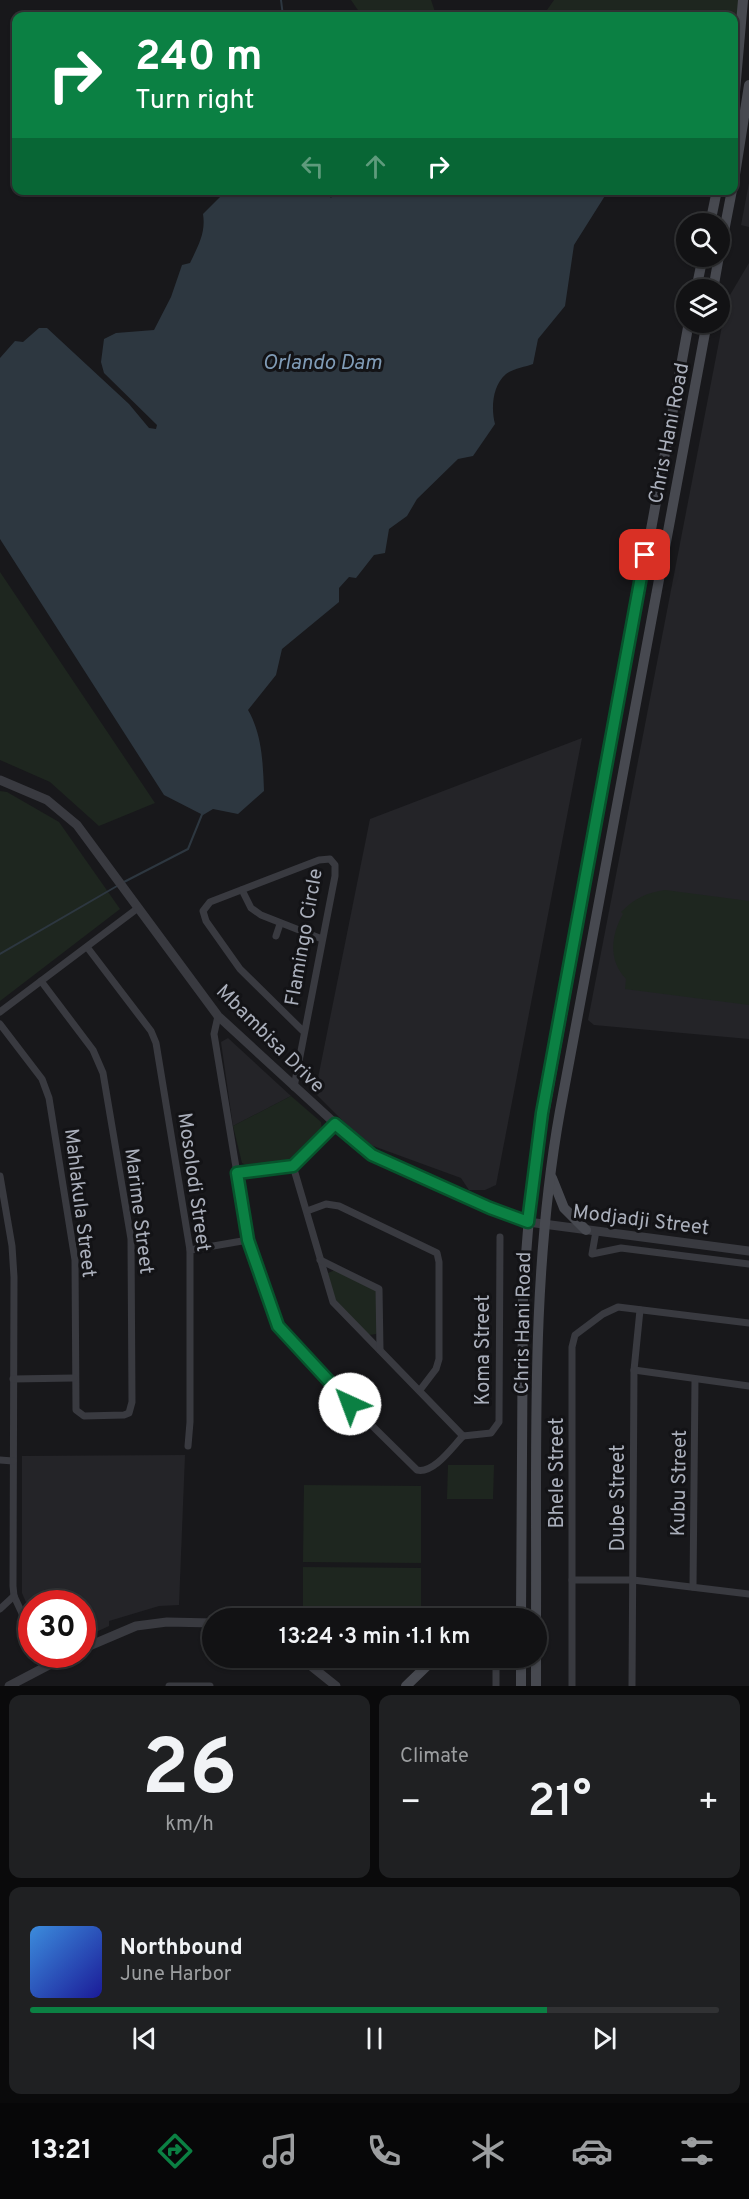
<!DOCTYPE html>
<html lang="en">
<head>
<meta charset="utf-8">
<style>
	body { margin:0; font-family:Overpass,sans-serif; background:#1f2022; color:#f1f3f6; height:100vh; display:flex; flex-direction:column; font-size:22px; white-space:nowrap }
	* { box-sizing:border-box; margin:0 }
	p { font-size:20px; color:#9c9ea0 }
	.icon { flex:none; width:33px; height:33px; fill:none; stroke:currentColor; stroke-width:2; stroke-linecap:round; stroke-linejoin:round }
	.map { position:relative; height:1686px; overflow:hidden }
	.side { display:flex; flex-direction:column; gap:9px; padding:9px; background:#0a0a0b; flex:1 }
	.side>* { flex:none }
	.banner { position:absolute; left:12px; top:12px; width:726px; height:183px; border-radius:12px; box-shadow:0 2px 4px #0004,0 0 0 2px #313234; background:#0b8043; color:#fff; overflow:hidden }
	.controls { position:absolute; left:676px; top:213px; display:grid; gap:12px }
	.controls a { display:grid; place-items:center; width:54px; height:54px; border-radius:50%; background:#121214; box-shadow:0 2px 4px #0004,0 0 0 2px #313234; font-size:30px }
	.speed { position:absolute; left:18px; top:1590px; display:flex; gap:12px; font-size:30px; font-weight:700; text-align:center }
	.speed>* { display:grid; place-content:center; width:78px; height:78px; border-radius:50%; background:#121214; box-shadow:0 2px 4px #0004,0 0 0 2px #313234; line-height:1 }
	.speed .limit { border:9px solid #d22; background:#fff; color:#111 }
	.pin { position:absolute; display:grid; place-items:center; width:51px; height:51px; color:#fff; margin:-26px; border-radius:12px; box-shadow:0 3px 9px #0006 }
	.me { position:absolute; width:66px; margin:-33px; rotate:317deg; stroke-linejoin:round; filter:drop-shadow(0 0 4px #0008) }
	.turn { display:flex; align-items:center; gap:21px; height:126px; padding:0 24px; font-size:27px }
	.turn .icon { width:78px; height:78px; stroke-width:2.5 }
	.turn b { display:block; font-size:42px; line-height:51px }
	.lanes { display:flex; align-items:center; height:57px; padding:0 24px; background:#0003; justify-content:center; gap:30px; direction:ltr }
	.lanes .off { opacity:.35 }
	.big { font-size:45px; font-weight:600; line-height:1.1 }
	.side .tile { flex:1; display:flex; flex-direction:column; justify-content:center; gap:9px; min-width:0; padding:0 21px; border-radius:12px; background:#1f2022 }
	.side .dial { align-items:center; gap:0 }
	.dial b { font-size:78px; line-height:1 }
	.song { display:flex; align-items:center; gap:18px }
	.cover { width:72px; height:72px; border-radius:9px; background:linear-gradient(135deg,hsl(210 70% 55%),hsl(240 70% 35%)) }
	.played { height:6px; border-radius:3px; background:linear-gradient(90deg,#0b8043 75%,#313234 75%) }
	.keys { display:flex; justify-content:space-around; direction:ltr }
	.heat { display:flex; justify-content:space-between; align-items:center; font-size:33px; direction:ltr }
	.side .tiles { flex:1; display:grid; gap:9px; grid-template-columns:1fr 1fr }
	.tile:last-child { grid-column:span 2 }
	.trip { position:absolute; left:202px; top:1608px; width:345px; height:60px; border-radius:30px; background:#121214; box-shadow:0 2px 4px #0004,0 0 0 2px #313234; font-weight:600; line-height:60px; text-align:center }
	.dock { display:flex; height:96px; justify-content:space-around; align-items:center; background:#070708; color:#9c9ea0 }
	.dock .icon { width:42px; height:42px }
	.dock .active { color:#0b8043 }
	.dock b { font-size:27px; color:#f1f3f6 }
	.map>svg:first-child { display:block }
</style>
</head>
<body>
<div class="map">
<svg width="749" height="1686" viewBox="0 0 749 1686">
	<rect width="100%" height="100%" fill="#18181b"/>
	<!-- built -->
	<g fill="#242428">
		<path d="M 749,183 L 749,227 L 741,225 Z"/>
		<path d="M 749,263 L 749,1039 L 594,1025 L 588,1020 L 727,300 Z"/>
		<path d="M 582,738 L 496,1185 L 485,1190 L 469,1190 L 461,1178 L 365,1143 L 315,1093 L 370,819 Z"/>
		<path d="M 228,1038 L 291,1096 L 233,1126 L 221,1042 Z"/>
		<path d="M 185,1455 L 179,1605 L 159,1606 L 109,1621 L 109,1626 L 83,1638 L 82,1604 L 32,1604 L 31,1614 L 22,1593 L 22,1456 Z"/>
	</g>
	<!-- green -->
	<g fill="#1e261f">
		<path d="M 351,0 L 431,0 L 435,12 L 448,16 L 362,16 Z"/>
		<path d="M 554,0 L 741,0 L 741,20 L 734,27 L 734,16 L 498,16 L 547,10 Z"/>
		<path d="M 0,572 L 155,803 L 99,826 L 50,782 L 0,760 Z"/>
		<path d="M 0,791 L 7,792 L 59,822 L 120,909 L 0,1001 Z"/>
		<path d="M 665,890 L 749,901 L 749,1005 L 625,989 L 626,979 C 608,960 611,935 623,914 L 621,912 C 635,898 646,893 665,890 Z"/>
		<path d="M 291,1096 L 321,1122 L 322,1130 L 294,1160 L 246,1165 L 242,1163 L 233,1126 Z"/>
		<path d="M 335,1270 L 376,1290 L 378,1330 L 376,1334 L 369,1335 L 334,1298 L 328,1273 Z"/>
		<path d="M 448,1465 L 494,1465 L 493,1499 L 447,1499 Z"/>
		<path d="M 304,1485 L 421,1486 L 421,1563 L 303,1562 Z"/>
		<path d="M 303,1567 L 421,1568 L 421,1618 L 303,1618 Z"/>
	</g>
	<!-- water -->
	<path fill="#2d3740" d="M 336,190 L 608,191 L 574,245 L 565,306 L 538,339 L 533,364 C 525,367 512,369 506,374 C 492,386 491,409 495,424 L 473,456 L 458,459 L 417,499 L 407,516 L 389,529 L 385,553 L 374,555 L 356,578 L 349,577 L 339,588 L 339,602 L 282,649 L 276,675 L 248,710 C 262,734 263,763 264,791 L 238,814 L 213,809 L 203,815 L 164,795 L 0,539 L 0,358 L 15,341 L 23,342 L 39,328 L 47,328 L 129,404 L 149,428 L 156,429 L 157,425 L 104,373 L 101,362 L 104,339 L 116,333 L 154,330 L 171,297 L 182,265 L 190,263 C 198,246 206,233 203,214 L 226,191 L 326,191 L 331,198 Z"/>
	<g fill="none" stroke-linecap="round" stroke-linejoin="round">
		<!-- stream -->
		<g stroke="#2d3740" stroke-width="2">
			<path d="M 281,0 L 283,16"/>
			<path d="M 122,883 L 188,849 L 203,812"/>
			<path d="M 0,954 L 117,886"/>
		</g>
		<!-- minor -->
		<g stroke="#393a40" stroke-width="7">
			<path d="M 242,890 L 251,908 L 261,915 L 322,939"/>
			<path d="M 276,936 L 280,924"/>
			<path d="M 87,947 L 151,1031 L 156,1043 L 190,1250 L 190,1422 L 188,1446"/>
			<path d="M 0,1012 L 138,908"/>
			<path d="M 218,1016 L 214,1034 L 248,1240 L 277,1326 L 350,1404 L 417,1470 C 434,1474 453,1446 463,1436"/>
			<path d="M 0,1024 L 42,1079 L 49,1098 L 75,1260 L 76,1410 L 84,1416 L 124,1415 L 129,1413 L 132,1402 L 131,1239 L 103,1073 L 93,1050 L 41,981"/>
			<path d="M 294,1087 L 335,876 L 335,865 L 330,859 L 319,860 L 210,902 L 203,911 L 206,921 L 240,969 L 304,1032"/>
			<path d="M 293,1166 L 333,1302 L 463,1436"/>
			<path d="M 237,1173 L 293,1166 L 335,1124"/>
			<path d="M 0,1176 L 12,1246 L 14,1277 L 13,1586 L 14,1596 L 32,1635"/>
			<path d="M 307,1211 L 326,1204 L 339,1206 L 437,1253 L 439,1262 L 439,1359 L 436,1369 L 420,1390"/>
			<path d="M 596,1231 L 592,1254 L 621,1248 L 749,1264"/>
			<path d="M 190,1250 L 248,1240"/>
			<path d="M 320,1260 L 379,1289 L 380,1350"/>
			<path d="M 634,1370 L 749,1386"/>
			<path d="M 13,1379 L 74,1378"/>
			<path d="M 463,1436 L 491,1433 L 499,1422 L 500,1237"/>
			<path d="M 0,1460 L 13,1461"/>
			<path d="M 572,1580 L 633,1580 L 749,1594"/>
			<path d="M 693,1587 L 695,1380"/>
			<path d="M 0,1609 L 14,1596"/>
			<path d="M 40,1654 L 45,1666"/>
			<path d="M 496,1662 L 496,1686"/>
			<path d="M 169,1686 L 210,1686"/>
			<path d="M 572,1686 L 572,1347 L 575,1335 L 603,1314 L 618,1307 L 749,1323"/>
			<path d="M 632,1686 L 634,1370 L 640,1310"/>
		</g>
		<!-- tertiary -->
		<g stroke="#393a40" stroke-width="9">
			<path d="M 0,780 L 47,800 L 77,825 L 218,1016 L 363,1149 L 490,1208 L 528,1222 L 749,1251"/>
			<path d="M 82,1649 L 136,1626 L 167,1622 L 213,1623"/>
			<path d="M 301,1658 L 336,1686"/>
			<path d="M 9,1686 L 70,1654"/>
		</g>
		<!-- secondary -->
		<g stroke="#474950" stroke-width="10">
			<path d="M 734,103 L 743,0"/>
			<path d="M 734,181 L 749,85"/>
			<path d="M 710,224 L 717,190"/>
			<path d="M 720,252 L 732,190"/>
			<path d="M 696,290 L 703,256"/>
			<path d="M 713,290 L 719,256"/>
			<path d="M 552,1178 L 564,1208 L 586,1230"/>
			<path d="M 521,1618 L 523,1293 L 532,1179 L 689,322"/>
			<path d="M 536,1618 C 537,1449 530,1278 560,1111 L 707,322"/>
			<path d="M 536,1658 L 536,1686"/>
			<path d="M 406,1686 L 435,1658"/>
			<path d="M 521,1686 L 521,1658"/>
		</g>
	</g>
	<g fill="none" stroke-linecap="round" stroke-linejoin="round">
		<!-- route casing -->
		<g stroke="#07532c" stroke-width="15">
			<path id="route" d="M 350,1404 L 278,1326 L 248,1240 L 237,1173 L 293,1166 L 335,1124 L 372,1155 L 490,1208 L 528,1222 L 542,1113 L 645,555"/>
		</g>
		<!-- route -->
		<use href="#route" stroke="#0b8043" stroke-width="10"/>
	</g>
	<g text-anchor="middle" stroke-width="6" stroke-linejoin="round" paint-order="stroke">
		<!-- street labels -->
		<g font-size="20" fill="#aaafbb" stroke="#131316">
			<text transform="translate(668 433) rotate(-79)" y="7">Chris Hani Road</text>
			<text transform="translate(303 937) rotate(-80)" y="7">Flamingo Circle</text>
			<text transform="translate(271 1038) rotate(45)" y="7">Mbambisa Drive</text>
			<text transform="translate(195 1182) rotate(82)" y="7">Mosolodi Street</text>
			<text transform="translate(81 1203) rotate(83)" y="7">Mahlakula Street</text>
			<text transform="translate(140 1211) rotate(83)" y="7">Marime Street</text>
			<text transform="translate(641 1219) rotate(7)" y="7">Modjadji Street</text>
			<text transform="translate(522 1323) rotate(-89)" y="7">Chris Hani Road</text>
			<text transform="translate(482 1350) rotate(-90)" y="7">Koma Street</text>
			<text transform="translate(556 1473) rotate(-90)" y="7">Bhele Street</text>
			<text transform="translate(678 1483) rotate(-89)" y="7">Kubu Street</text>
			<text transform="translate(617 1498) rotate(-90)" y="7">Dube Street</text>
		</g>
		<!-- water labels -->
		<g font-size="21" font-style="italic" fill="#809cb7" stroke="#131316">
			<text x="322" y="369">Orlando Dam</text>
		</g>
	</g>
</svg>
<div class="controls">
<a><svg class="icon" aria-label="search" viewBox="0 0 24 24"><circle cx="10" cy="10" r="6"/><path d="M15 15l6 6"/></svg></a>
<a><svg class="icon" aria-label="layers" viewBox="0 0 24 24"><path d="M12 4l9 5-9 5-9-5zM3 14l9 5 9-5"/></svg></a>
</div>
<div class="speed"><div class="limit">30</div></div>
<div class="pin" style="left:645px;top:555px;background:#d93025"><svg class="icon" aria-label="arrive" viewBox="0 0 24 24"><path d="M6 21V4h12l-3 4 3 4H6"/></svg></div>
<svg class="me" style="left:350px;top:1404px" viewBox="-20 -20 40 40"><circle r="19" fill="#fff"/><path d="M0-13L10 11 0 6-10 11z" fill="#0b8043"/></svg>
<div class="trip">13:24 · 3 min · 1.1 km</div>
<div class="banner">
<div class="turn"><svg class="icon" aria-label="right" viewBox="0 0 24 24"><path d="M7 20v-9h11M14 6l5 5-5 5"/></svg><div><b>240 m</b>Turn right</div></div>
<div class="lanes"><svg class="icon off" aria-label="left" viewBox="0 0 24 24"><path d="M17 20v-9H6M10 6l-5 5 5 5"/></svg><svg class="icon off" aria-label="ahead" viewBox="0 0 24 24"><path d="M12 20V5M6 11l6-6 6 6"/></svg><svg class="icon" aria-label="right" viewBox="0 0 24 24"><path d="M7 20v-9h11M14 6l5 5-5 5"/></svg></div>
</div>
</div>
<section class="side">
<div class="tiles">
<div class="tile dial"><b>26</b><p>km/h</p></div>
<div class="tile"><p>Climate</p>
<div class="heat"><a>−</a><b class="big">21°</b><a>+</a></div>
</div>
<div class="tile">
<div class="song"><i class="cover"></i><div><b>Northbound</b><p>June Harbor</p></div></div>
<div class="played"></div>
<div class="keys"><svg class="icon" aria-label="previous" viewBox="0 0 24 24"><path d="M18 5L8 12l10 7zM5 5v14"/></svg><svg class="icon" aria-label="pause" viewBox="0 0 24 24"><path d="M8 5v14M16 5v14"/></svg><svg class="icon" aria-label="next" viewBox="0 0 24 24"><path d="M6 5l10 7-10 7zM19 5v14"/></svg></div>
</div>
</div>
</section>
<nav class="dock">
<b>13:21</b>
<svg class="icon active" aria-label="directions" viewBox="0 0 24 24"><path d="M12 3l9 9-9 9-9-9zM9 14v-3h6M13 9l2 2-2 2"/></svg>
<svg class="icon" aria-label="music" viewBox="0 0 24 24"><path d="M9 18V5l10-2v13"/><circle cx="6" cy="18" r="3"/><circle cx="16" cy="16" r="3"/></svg>
<svg class="icon" aria-label="phone" viewBox="0 0 24 24"><path d="M5 4h4l2 5-3 2q2 4 5 5l2-3 5 2v4C11 20 4 13 5 4z"/></svg>
<svg class="icon" aria-label="climate" viewBox="0 0 24 24"><path d="M12 3v18M4 7l16 10M4 17L20 7"/></svg>
<svg class="icon" aria-label="car" viewBox="0 0 24 24"><path d="M5 17H2v-5l4-1 3-4h7l3 4 3 1v5h-3M9 17h6M6 11h13"/><circle cx="7" cy="17" r="2"/><circle cx="17" cy="17" r="2"/></svg>
<svg class="icon" aria-label="filters" viewBox="0 0 24 24"><path d="M4 7h16M4 17h16"/><circle cx="9" cy="7" r="2"/><circle cx="15" cy="17" r="2"/></svg>
</nav>
</body>
</html>
